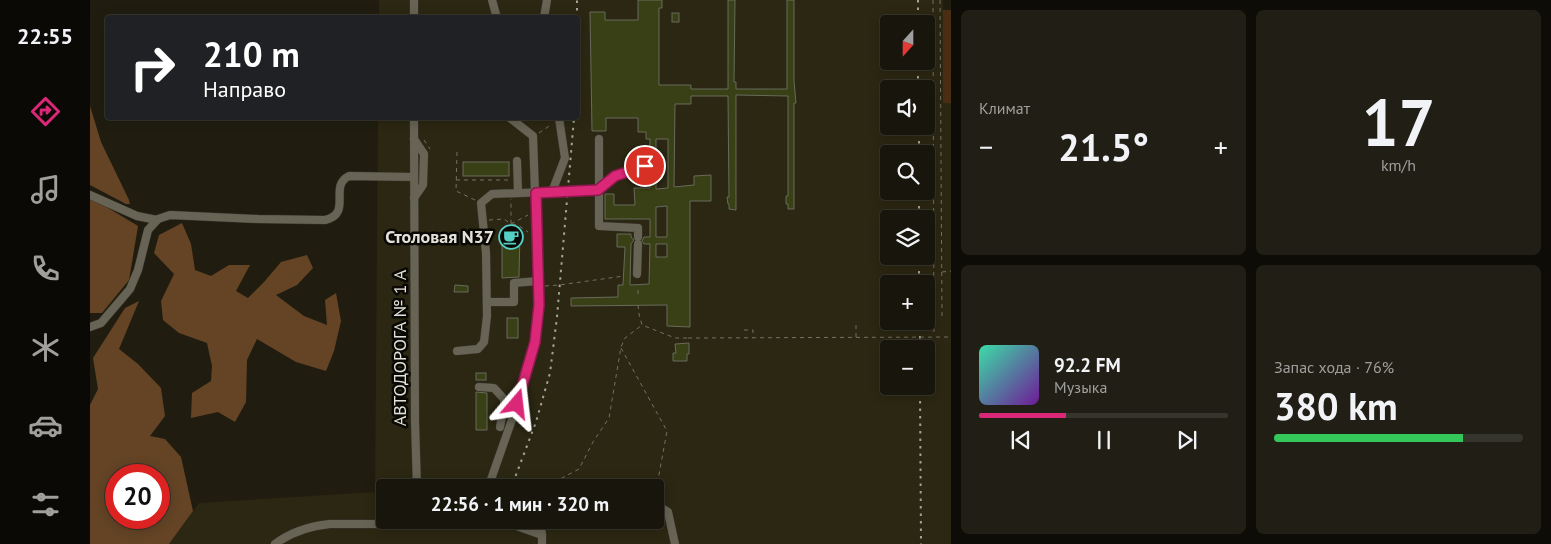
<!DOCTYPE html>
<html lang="ru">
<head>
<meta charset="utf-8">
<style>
	body { margin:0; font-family:"PT Sans",sans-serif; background:#211f15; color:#f1f3f6; height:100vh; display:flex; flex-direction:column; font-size:19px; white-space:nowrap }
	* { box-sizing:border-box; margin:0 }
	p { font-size:16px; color:#9f9f9d }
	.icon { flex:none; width:28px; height:28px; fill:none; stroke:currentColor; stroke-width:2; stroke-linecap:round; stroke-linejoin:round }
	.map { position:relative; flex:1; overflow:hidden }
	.sheet { display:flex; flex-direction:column; gap:10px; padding:10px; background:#0d0c07; width:600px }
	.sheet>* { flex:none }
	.banner { position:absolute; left:15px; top:15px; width:475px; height:105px; border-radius:5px; box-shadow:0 2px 12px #0003,0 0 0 1px #36352d; background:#202124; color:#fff; overflow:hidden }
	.needle { width:32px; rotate:201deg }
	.tools { position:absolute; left:790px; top:15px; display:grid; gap:10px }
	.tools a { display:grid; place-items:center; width:55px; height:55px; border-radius:5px; background:#18160c; box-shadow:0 2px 12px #0003,0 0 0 1px #36352d; font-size:25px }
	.speed { position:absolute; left:15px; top:464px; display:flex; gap:10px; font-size:25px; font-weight:700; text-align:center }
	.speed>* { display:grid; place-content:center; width:65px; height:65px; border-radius:50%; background:#18160c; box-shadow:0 2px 12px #0003,0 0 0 1px #36352d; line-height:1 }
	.speed .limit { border:8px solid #d22; background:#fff; color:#111 }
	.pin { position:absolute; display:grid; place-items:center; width:42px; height:42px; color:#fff; margin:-21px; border:2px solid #fff; border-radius:50%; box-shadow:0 1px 5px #0007 }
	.me { position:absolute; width:55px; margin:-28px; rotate:17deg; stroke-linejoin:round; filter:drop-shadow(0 0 4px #0008) }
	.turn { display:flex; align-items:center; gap:18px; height:105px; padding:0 15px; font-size:22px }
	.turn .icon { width:65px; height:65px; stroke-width:2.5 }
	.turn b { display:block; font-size:35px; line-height:42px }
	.big { font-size:38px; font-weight:600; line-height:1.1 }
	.sheet .card { flex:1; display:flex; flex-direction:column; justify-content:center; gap:8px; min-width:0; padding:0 18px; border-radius:8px; background:#211f15 }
	.sheet .dial { align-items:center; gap:0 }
	.dial b { font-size:65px; line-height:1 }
	.song { display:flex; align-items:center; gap:15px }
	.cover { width:60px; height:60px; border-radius:8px; background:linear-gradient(135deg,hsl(160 70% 55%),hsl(280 70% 35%)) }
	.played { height:5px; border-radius:2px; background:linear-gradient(90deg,#db2777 35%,#36352d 35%) }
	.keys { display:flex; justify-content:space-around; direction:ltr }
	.heat { display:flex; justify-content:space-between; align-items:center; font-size:28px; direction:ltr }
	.charge { height:8px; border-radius:4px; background:linear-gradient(90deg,#34c759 76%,#36352d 0) }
	.sheet .tiles { flex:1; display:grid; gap:10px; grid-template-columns:repeat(2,1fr) }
	.trip { position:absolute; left:286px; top:479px; width:288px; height:50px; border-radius:5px; background:#18160c; box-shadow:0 2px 12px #0003,0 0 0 1px #36352d; font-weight:600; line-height:50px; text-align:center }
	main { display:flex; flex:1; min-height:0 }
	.tab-bar { display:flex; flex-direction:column; width:90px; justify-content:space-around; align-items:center; background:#0a0905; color:#9f9f9d }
	.tab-bar .icon { width:35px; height:35px }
	.tab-bar .selected { color:#db2777 }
	.tab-bar b { font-size:22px; color:#f1f3f6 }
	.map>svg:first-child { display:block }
</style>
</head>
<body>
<main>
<nav class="tab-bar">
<b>22:55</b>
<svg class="icon selected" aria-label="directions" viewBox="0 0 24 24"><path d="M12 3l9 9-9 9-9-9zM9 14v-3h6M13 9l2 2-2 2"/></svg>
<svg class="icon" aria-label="music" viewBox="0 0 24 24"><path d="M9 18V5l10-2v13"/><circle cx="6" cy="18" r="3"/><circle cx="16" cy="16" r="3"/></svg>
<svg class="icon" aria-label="phone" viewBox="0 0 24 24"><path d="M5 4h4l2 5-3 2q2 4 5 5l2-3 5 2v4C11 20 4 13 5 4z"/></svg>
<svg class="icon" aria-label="climate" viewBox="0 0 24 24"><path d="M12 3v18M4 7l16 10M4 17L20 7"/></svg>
<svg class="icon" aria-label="car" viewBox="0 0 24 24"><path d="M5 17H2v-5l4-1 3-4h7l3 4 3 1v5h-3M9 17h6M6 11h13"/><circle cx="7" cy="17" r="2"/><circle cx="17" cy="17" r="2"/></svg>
<svg class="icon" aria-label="filters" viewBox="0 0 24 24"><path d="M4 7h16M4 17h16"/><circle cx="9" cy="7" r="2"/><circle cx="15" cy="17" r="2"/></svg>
</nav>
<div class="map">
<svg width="861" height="544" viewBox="0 0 861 544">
	<rect width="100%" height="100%" fill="#201d10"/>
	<!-- built -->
	<path fill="#2b2712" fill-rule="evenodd" d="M 289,0 L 853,0 L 853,103 L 861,103 L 861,544 L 79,544 L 109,503 L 285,492 L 288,118 L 488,118 L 488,18 L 289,17 ZM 799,24 L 836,24 L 836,61 L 799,61 ZM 799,89 L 836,89 L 836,126 L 799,126 ZM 799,154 L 836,154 L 836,191 L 799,191 ZM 799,219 L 836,219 L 836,256 L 799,256 ZM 799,284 L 836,284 L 836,321 L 799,321 ZM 799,349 L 836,349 L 836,386 L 799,386 ZM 295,488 L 565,488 L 565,520 L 295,520 Z"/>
	<!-- green -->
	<rect fill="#492e14" x="853" y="10" width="8" height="93"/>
	<!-- forest -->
	<g fill="#644425" fill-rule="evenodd">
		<path d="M 0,106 L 11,142 L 39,200 L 40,204 L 36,204 L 0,185 Z"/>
		<path d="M 0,197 L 48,226 L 39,280 L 12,313 L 0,313 Z"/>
		<path d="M 92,223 L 101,244 L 105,270 L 121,276 L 139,265 L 160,265 L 146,291 L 158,298 L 174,282 L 191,262 L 217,255 L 223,268 L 207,285 L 186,295 L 214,316 L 237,325 L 235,300 L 246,293 L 251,321 L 244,351 L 236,371 L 206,362 L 167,339 L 157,360 L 156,402 L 145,422 L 128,412 L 101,418 L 102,393 L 121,381 L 122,366 L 117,343 L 89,333 L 73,320 L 71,301 L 84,274 L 64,253 L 69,235 Z"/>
		<path d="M 49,301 L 29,349 L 48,364 L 71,388 L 75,416 L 60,436 L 75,439 L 91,457 L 103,511 L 79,544 L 0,544 L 0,405 L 8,389 L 3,358 L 35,308 ZM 26,475 L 69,475 L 69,518 L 26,518 Z"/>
	</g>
	<!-- building -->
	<g fill="#3a4016" stroke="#686b5c" fill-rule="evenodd">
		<path d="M 548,0 L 572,0 L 572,8 L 569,8 L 569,85 L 601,85 L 601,89 L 638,89 L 638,0 L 645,0 L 644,82 L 646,82 L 646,89 L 697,89 L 697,0 L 704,0 L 704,81 L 706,103 L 704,103 L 704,209 L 698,209 L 698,204 L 696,204 L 696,196 L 698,196 L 698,96 L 646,95 L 646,210 L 639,209 L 639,204 L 638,204 L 637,197 L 639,197 L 638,96 L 601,96 L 601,104 L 585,104 L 584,187 L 604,185 L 604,176 L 621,175 L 621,201 L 600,201 L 600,327 L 577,326 L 577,305 L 481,306 L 481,298 L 528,297 L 528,285 L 533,285 L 535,247 L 527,247 L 527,234 L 541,234 L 541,237 L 544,240 L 541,244 L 540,285 L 559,284 L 560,244 L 554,244 L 552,241 L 554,237 L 560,237 L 560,219 L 515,219 L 515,194 L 524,194 L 524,205 L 545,205 L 544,188 L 560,188 L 560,139 L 556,139 L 556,132 L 548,132 L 548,118 L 516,118 L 516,131 L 502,131 L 500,12 L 515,12 L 515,20 L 548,20 ZM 566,139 L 578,139 L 578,188 L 566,189 ZM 577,206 L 577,237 L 566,237 L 566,207 ZM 566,244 L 577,244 L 577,257 L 566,257 Z"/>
		<rect x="582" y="13" width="7" height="9"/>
		<rect x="373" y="162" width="46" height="14"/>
		<path d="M 412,231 L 430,232 L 429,277 L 412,278 Z"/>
		<path d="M 365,285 L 378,286 L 378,292 L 364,292 Z"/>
		<rect x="417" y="318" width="11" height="20"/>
		<path d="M 599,343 L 599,354 L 597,354 L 597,361 L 583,361 L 583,353 L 586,353 L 585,344 Z"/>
		<rect x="386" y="373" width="10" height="7"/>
		<path d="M 386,392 L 397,393 L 397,430 L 386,430 Z"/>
		<rect x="457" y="520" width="65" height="8"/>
	</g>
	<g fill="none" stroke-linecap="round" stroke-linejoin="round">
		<!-- minor casing -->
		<g stroke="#3a3730" stroke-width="9">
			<g id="minor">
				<path d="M 324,0 L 324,18"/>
				<path d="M 402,0 L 407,18"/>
				<path d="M 454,18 L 457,0"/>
				<path d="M 324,118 L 325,421 L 327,488"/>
				<path d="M 324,139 L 334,154 L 333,185 L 324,198"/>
				<path d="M 509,139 L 509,226 L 548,228 L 548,237"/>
				<path d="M 427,161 L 428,193"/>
				<path d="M 462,192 L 475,158 L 469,118"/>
				<path d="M 0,195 L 47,216 L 67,220"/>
				<path d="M 547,274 L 548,244"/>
				<path d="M 397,302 L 424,302 L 424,283 L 448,281"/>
				<path d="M 0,327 L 11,323 L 40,289 L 48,270 L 58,230 L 68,219 L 80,215 L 168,219 L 235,220 C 263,214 238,186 259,176 L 324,177"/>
				<path d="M 367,351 L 388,349 L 394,342 L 397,316 L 396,253 L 391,203 L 402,194 L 508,190 L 525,176 L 555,166"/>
				<path d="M 389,387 L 404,388 L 415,400 L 427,404"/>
				<path d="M 410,427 L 415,400"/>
				<path d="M 398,488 L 432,391 L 445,341 L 449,305 L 443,136 L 420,118"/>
				<path d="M 565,504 L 578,512 L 585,544"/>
				<path d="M 450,520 L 452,535"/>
				<path d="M 185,544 C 201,532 220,526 240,524 L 421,524 L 452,535 L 452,544"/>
			</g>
		</g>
		<!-- path -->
		<g stroke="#737065" stroke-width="1" stroke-dasharray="4 4" stroke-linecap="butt">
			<path d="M 843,0 L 844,335"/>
			<path d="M 850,0 L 852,316"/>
			<path d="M 449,133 L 462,124"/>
			<path d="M 334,140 L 340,149"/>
			<path d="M 367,152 L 366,191 L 385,200"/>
			<path d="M 366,180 L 419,180"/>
			<path d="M 399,220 L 414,219 L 421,224 L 421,199"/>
			<path d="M 422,224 L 428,225 L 438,232"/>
			<path d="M 421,232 L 421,224 L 438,215"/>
			<path d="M 852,272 L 861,271"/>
			<path d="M 455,286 L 469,285 L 534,276"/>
			<path d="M 548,290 L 548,297"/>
			<path d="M 548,305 L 549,314 L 552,325 L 585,338 L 598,338"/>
			<path d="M 654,330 L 663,330 L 663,338"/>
			<path d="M 766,337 L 766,322"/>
			<path d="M 531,348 L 577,431 L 568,480 L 562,488"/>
			<path d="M 452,488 L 452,484 L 472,478 L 489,469 L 503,442 L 519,418 L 531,347 L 535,338 L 552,325"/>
		</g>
		<!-- minor -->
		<use href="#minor" stroke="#676455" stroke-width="8"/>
		<!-- rail -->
		<g stroke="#a5a399" stroke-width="2" stroke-dasharray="2.5 5" stroke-linecap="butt">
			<path d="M 828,0 L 828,24"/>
			<path d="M 487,18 L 487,0"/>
			<path d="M 828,61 L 828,89"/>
			<path d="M 829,126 L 829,154"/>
			<path d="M 829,191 L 829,219"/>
			<path d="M 829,256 L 829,284"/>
			<path d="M 830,321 L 830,349"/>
			<path d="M 830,386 L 831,544"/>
			<path d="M 423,483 L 446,422 L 460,373 L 467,317 L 484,118"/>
		</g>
		<!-- path-bridge -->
		<path stroke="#737065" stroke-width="1" stroke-dasharray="4 4" stroke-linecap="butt" d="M 598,338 L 861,337"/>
	</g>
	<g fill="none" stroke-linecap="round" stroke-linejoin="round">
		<!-- route casing -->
		<g stroke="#8e194d" stroke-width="12">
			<path id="route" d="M 427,404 L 445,342 L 449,305 L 446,193 L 508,190 L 525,176 L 555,166"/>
		</g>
		<!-- route -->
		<use href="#route" stroke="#db2777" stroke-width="9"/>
	</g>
	<!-- icons -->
	<defs>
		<g id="cafe-ring" transform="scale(1.25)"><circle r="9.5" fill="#090804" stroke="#55cec6" stroke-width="1.5"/><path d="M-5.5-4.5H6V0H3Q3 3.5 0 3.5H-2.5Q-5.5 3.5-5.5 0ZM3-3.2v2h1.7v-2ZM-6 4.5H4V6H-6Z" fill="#55cec6"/></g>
	</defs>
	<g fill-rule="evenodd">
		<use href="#cafe-ring" x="421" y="237"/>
	</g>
	<g text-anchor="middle" stroke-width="5" stroke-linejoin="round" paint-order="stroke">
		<!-- poi labels -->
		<g font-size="18" font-weight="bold" fill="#e3e1d8" stroke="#090804" text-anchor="end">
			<text x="404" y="243">Столовая N37</text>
		</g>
		<!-- street labels -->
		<g font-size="18" fill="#e3e1d8" stroke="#090804">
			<text transform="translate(310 348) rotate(-90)" y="6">АВТОДОРОГА № 1 А</text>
		</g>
	</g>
</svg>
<div class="tools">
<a><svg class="needle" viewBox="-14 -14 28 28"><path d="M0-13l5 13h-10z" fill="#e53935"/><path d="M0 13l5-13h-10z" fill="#9f9f9d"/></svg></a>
<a><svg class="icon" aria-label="sound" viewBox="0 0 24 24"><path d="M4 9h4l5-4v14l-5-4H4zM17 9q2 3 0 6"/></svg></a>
<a><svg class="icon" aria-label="search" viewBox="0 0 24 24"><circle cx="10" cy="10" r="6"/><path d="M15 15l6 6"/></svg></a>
<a><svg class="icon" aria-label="layers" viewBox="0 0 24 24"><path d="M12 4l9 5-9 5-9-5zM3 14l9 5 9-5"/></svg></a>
<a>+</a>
<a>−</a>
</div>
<div class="speed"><div class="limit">20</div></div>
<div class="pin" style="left:555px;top:166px;background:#d93025"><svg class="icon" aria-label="arrive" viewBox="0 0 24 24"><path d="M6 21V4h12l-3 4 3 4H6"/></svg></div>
<svg class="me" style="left:427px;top:404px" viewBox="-20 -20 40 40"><path d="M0-17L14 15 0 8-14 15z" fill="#db2777" stroke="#fff" stroke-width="4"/></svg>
<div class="trip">22:56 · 1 мин · 320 m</div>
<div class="banner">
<div class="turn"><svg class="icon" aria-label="right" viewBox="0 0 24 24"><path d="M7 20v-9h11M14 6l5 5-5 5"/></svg><div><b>210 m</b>Направо</div></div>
</div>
</div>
<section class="sheet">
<div class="tiles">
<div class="card"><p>Климат</p>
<div class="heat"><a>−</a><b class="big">21.5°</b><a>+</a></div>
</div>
<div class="card dial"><b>17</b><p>km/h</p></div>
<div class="card">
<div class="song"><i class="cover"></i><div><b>92.2 FM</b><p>Музыка</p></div></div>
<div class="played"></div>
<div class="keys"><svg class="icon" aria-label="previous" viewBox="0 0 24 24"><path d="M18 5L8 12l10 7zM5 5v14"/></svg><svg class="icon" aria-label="pause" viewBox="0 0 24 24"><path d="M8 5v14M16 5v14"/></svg><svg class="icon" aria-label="next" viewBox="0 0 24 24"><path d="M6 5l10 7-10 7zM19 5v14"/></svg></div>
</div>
<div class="card"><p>Запас хода · 76%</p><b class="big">380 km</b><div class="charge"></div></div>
</div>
</section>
</main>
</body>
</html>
